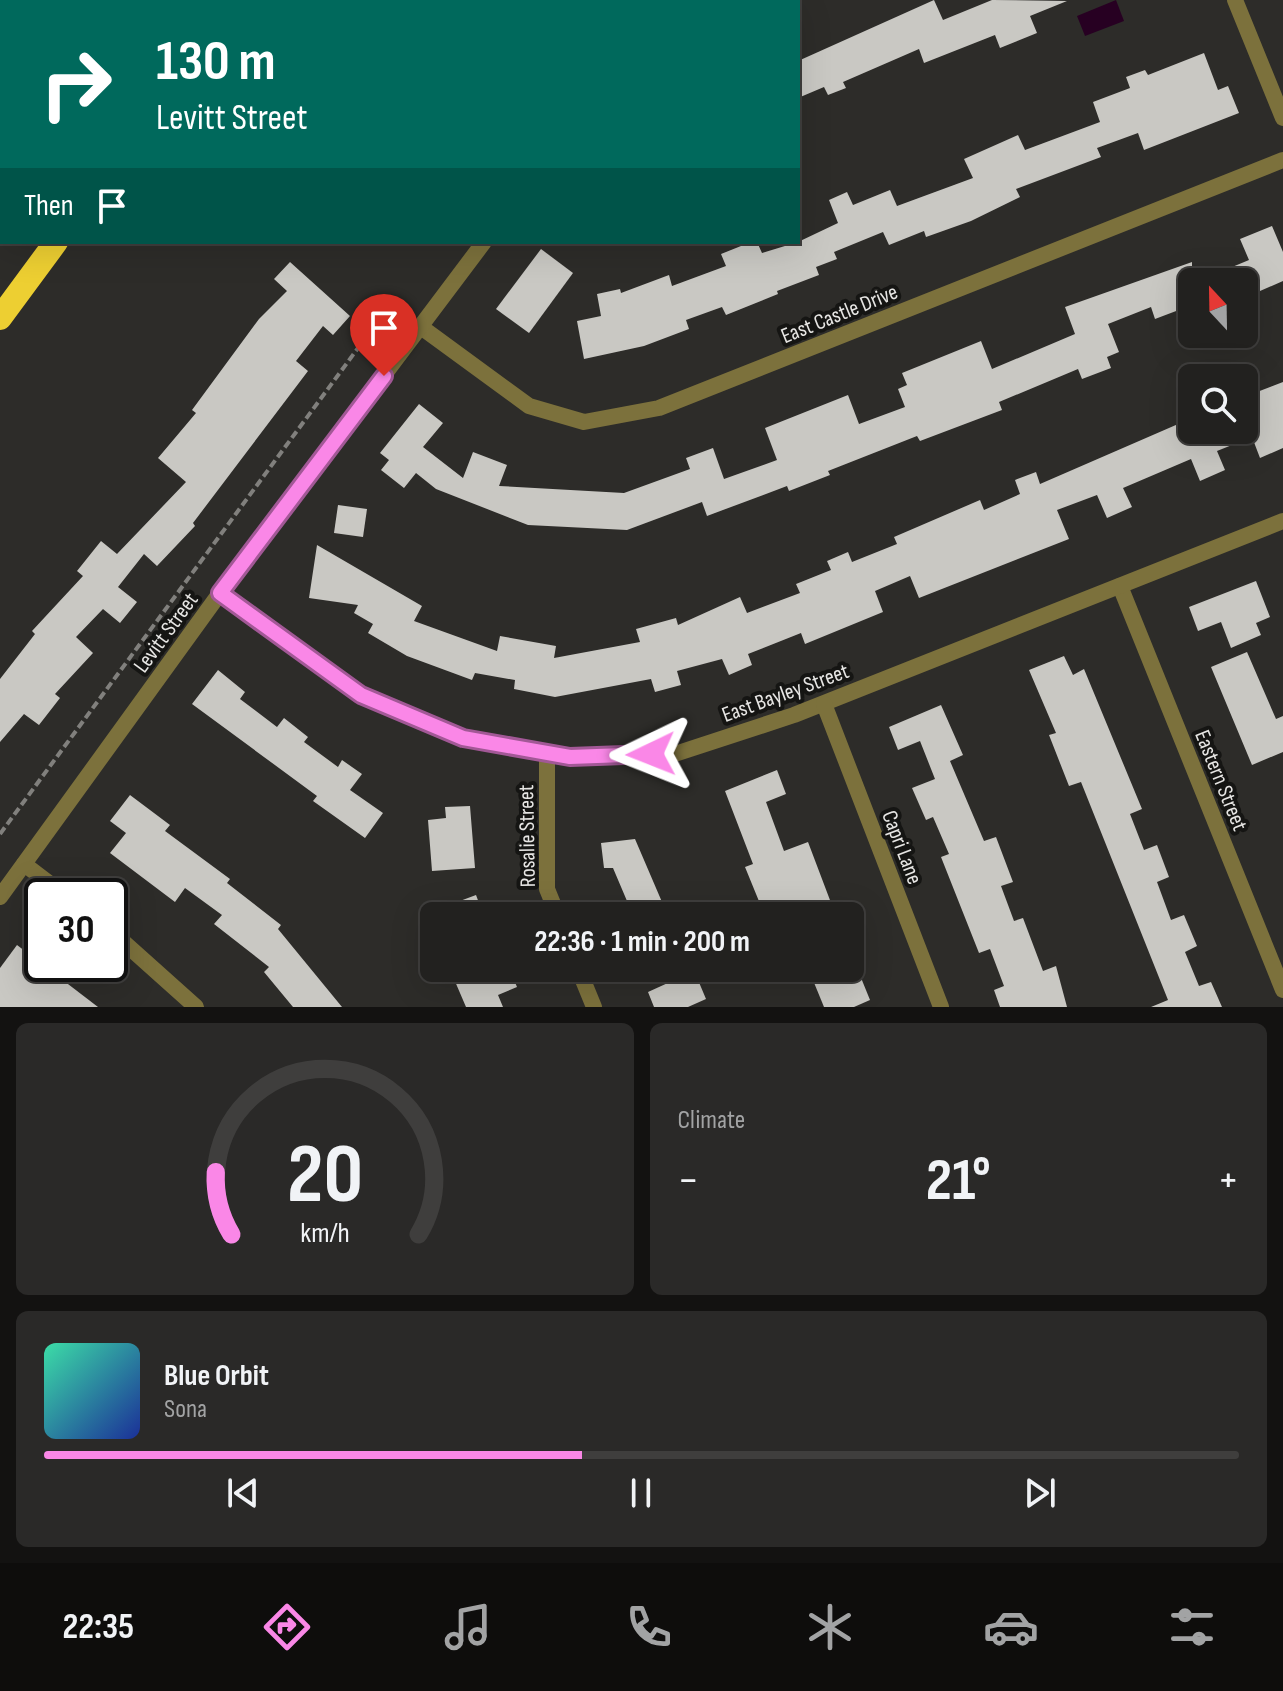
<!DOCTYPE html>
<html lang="en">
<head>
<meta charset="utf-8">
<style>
	body { margin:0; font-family:"Sofia Sans Condensed",sans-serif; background:#2a2928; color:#f1f3f6; height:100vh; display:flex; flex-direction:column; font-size:30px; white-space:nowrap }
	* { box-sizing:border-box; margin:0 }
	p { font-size:26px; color:#a2a3a4 }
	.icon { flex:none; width:44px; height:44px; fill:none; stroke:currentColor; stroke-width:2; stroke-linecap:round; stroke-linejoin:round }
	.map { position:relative; height:1007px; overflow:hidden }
	.sheet { display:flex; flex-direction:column; gap:16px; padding:16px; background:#131211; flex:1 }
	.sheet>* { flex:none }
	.banner { position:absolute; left:0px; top:0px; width:800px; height:244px; box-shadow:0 8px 32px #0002,0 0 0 2px #3f3e3d; background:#00695c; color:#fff; overflow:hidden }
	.needle { width:52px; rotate:338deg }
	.fabs { position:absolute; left:1178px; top:268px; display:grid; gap:16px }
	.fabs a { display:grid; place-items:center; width:80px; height:80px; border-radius:12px; background:#22211f; box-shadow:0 8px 32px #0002,0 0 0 2px #3f3e3d; font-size:40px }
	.speed { position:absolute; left:24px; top:878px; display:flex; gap:16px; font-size:40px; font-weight:700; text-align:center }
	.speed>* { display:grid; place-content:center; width:104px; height:104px; border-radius:50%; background:#22211f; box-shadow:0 8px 32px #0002,0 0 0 2px #3f3e3d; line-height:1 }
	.speed .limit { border:4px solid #111; border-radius:12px; background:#fff; color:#111 }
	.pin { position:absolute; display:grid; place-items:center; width:68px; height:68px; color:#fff; margin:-82px -34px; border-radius:50% 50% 50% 0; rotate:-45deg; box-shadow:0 0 8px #0007 }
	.pin .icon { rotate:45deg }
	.me { position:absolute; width:88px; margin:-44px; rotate:268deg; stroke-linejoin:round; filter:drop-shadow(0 0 6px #0008) }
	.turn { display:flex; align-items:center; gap:28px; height:168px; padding:0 24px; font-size:36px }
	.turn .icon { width:104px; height:104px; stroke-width:2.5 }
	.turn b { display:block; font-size:56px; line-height:68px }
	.then { display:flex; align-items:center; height:76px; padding:0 24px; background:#0003; gap:16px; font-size:30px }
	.big { font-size:60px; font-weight:700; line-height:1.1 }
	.sheet .tile { flex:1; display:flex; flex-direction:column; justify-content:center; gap:12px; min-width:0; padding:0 28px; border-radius:12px; background:#2a2928 }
	.sheet .dial { align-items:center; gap:0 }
	.dial svg { height:208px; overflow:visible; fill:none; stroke:#3f3e3d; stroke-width:7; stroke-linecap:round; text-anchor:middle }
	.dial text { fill:#f1f3f6; stroke:none }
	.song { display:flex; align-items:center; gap:24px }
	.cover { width:96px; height:96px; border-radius:12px; background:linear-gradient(135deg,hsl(160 70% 55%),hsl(230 70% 35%)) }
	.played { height:8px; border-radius:4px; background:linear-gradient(90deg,#fa87e7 45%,#3f3e3d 45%) }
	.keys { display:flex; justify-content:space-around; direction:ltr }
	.heat { display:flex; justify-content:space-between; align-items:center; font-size:44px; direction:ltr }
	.sheet .tiles { flex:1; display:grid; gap:16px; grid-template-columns:1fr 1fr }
	.tile:last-child { grid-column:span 2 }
	.trip { position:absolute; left:420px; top:902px; width:444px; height:80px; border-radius:12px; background:#22211f; box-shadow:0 8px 32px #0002,0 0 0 2px #3f3e3d; font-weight:700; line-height:80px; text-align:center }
	.menu { display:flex; height:128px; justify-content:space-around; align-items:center; background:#0e0d0c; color:#a2a3a4 }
	.menu .icon { width:56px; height:56px }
	.menu .active { color:#fa87e7 }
	.menu b { font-size:36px; color:#f1f3f6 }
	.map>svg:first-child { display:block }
</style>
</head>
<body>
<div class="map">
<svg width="1283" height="1007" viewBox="0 0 1283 1007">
	<rect width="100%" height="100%" fill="#2d2c29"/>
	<!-- water -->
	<path fill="#270022" d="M 1116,0 L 1124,21 L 1085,36 L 1077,16 Z"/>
	<!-- building -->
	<g fill="#c9c8c3">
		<path d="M 934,0 L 943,20 L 992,0 L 1067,1 L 1030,16 L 1037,33 L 1000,48 L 995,35 L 924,63 L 919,49 L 843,82 L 846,88 L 828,95 L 824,87 L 798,98 L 798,61 Z"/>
		<path d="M 1204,53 L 1218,90 L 1228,86 L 1239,113 L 1144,150 L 1138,133 L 1097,148 L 1101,157 L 1016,189 L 1020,197 L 971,221 L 926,237 L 924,231 L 889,245 L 883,232 L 834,252 L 837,259 L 816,267 L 819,275 L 777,291 L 778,294 L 726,315 L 722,307 L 686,320 L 689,329 L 644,346 L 584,359 L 577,321 L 601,316 L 597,294 L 620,289 L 621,293 L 669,275 L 672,286 L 726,266 L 721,254 L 751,242 L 757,242 L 762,253 L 798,242 L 838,223 L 829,200 L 847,192 L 853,205 L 890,190 L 897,206 L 973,178 L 964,159 L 1018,135 L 1025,150 L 1100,122 L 1093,102 L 1130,88 L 1126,77 L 1145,70 L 1148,75 Z"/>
		<path d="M 1272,226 L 1283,252 L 1283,281 L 1244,298 L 1244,282 L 1196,282 L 1249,260 L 1240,239 Z"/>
		<path d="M 541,249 L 573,273 L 529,333 L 496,309 Z"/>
		<path d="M 290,262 L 350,316 L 333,335 L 323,326 L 296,361 L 308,371 L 193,523 L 195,526 L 157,566 L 144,554 L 118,587 L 137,602 L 120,623 L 103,609 L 76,637 L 93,653 L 55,694 L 60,698 L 39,725 L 24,714 L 0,742 L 0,679 L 35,634 L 32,631 L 83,576 L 77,571 L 101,541 L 117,554 L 186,482 L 158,458 L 196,413 L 192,410 L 259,319 L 287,291 L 274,279 Z"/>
		<path d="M 1192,262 L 1192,305 L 1155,319 L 1151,307 L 1108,324 L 1119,352 L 1107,357 L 1111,368 L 1082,379 L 1078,369 L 999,402 L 1002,410 L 920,441 L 917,436 L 828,471 L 830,475 L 789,491 L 787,486 L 707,516 L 702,502 L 627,530 L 528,525 L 436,489 L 416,473 L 404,488 L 381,470 L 389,460 L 380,453 L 419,404 L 443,423 L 423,447 L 463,478 L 473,452 L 507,465 L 499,486 L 624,493 L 690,469 L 686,458 L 713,448 L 724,479 L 777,460 L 765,428 L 848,395 L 859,424 L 905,407 L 898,389 L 907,385 L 902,373 L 981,341 L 992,369 L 1075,334 L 1065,307 Z"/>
		<path d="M 1283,382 L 1283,448 L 1260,458 L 1252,437 L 1217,451 L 1225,470 L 1200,481 L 1191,459 L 1123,488 L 1132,507 L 1107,518 L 1097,495 L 1057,510 L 1069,539 L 919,598 L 910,576 L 875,591 L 883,612 L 805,644 L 801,633 L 748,654 L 752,665 L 729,675 L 722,659 L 677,671 L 681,685 L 655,692 L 651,679 L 555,697 L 514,689 L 515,680 L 475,673 L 472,680 L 407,656 L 368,633 L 373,624 L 354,613 L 358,605 L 309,598 L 317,545 L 422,606 L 414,621 L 497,651 L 500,636 L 556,646 L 554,658 L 640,642 L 636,629 L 676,618 L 678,625 L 740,597 L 747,613 L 800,593 L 796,584 L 831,570 L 827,561 L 848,552 L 852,562 L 897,544 L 894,537 L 980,500 L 984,510 L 1020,494 L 1015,480 L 1036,472 L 1040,484 L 1192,418 L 1192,430 L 1244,430 L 1244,397 Z"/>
		<path d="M 338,505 L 367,509 L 363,537 L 334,533 Z"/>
		<path d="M 1256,581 L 1270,617 L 1256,623 L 1261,635 L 1231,648 L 1221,622 L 1198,631 L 1189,607 Z"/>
		<path d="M 1247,652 L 1276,719 L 1283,716 L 1283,752 L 1252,765 L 1211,667 Z"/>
		<path d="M 1064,656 L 1073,675 L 1084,669 L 1142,809 L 1130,814 L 1144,850 L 1157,845 L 1169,877 L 1157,882 L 1171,920 L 1184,915 L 1197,946 L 1185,952 L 1199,986 L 1211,982 L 1222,1007 L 1151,1007 L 1168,1000 L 1081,782 L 1069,786 L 1049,735 L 1056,733 L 1029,670 Z"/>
		<path d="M 218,670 L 245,692 L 240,699 L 277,727 L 284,718 L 308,737 L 304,742 L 338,767 L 342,760 L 362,774 L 350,790 L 383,813 L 365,838 L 313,801 L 317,796 L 192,704 Z"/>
		<path d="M 941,705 L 963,755 L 950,761 L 984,841 L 996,837 L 1013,882 L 1001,886 L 1014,921 L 1023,918 L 1043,971 L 1056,966 L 1067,1007 L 1000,1007 L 994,990 L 1004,986 L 990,949 L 979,953 L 941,857 L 949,854 L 933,817 L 926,820 L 912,788 L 935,779 L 920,741 L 898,750 L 889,727 Z"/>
		<path d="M 777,770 L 786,794 L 766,802 L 784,851 L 808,842 L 836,916 L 765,916 L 745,867 L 753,864 L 725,791 Z"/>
		<path d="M 130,795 L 170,825 L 165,831 L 230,879 L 227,883 L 281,925 L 278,929 L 342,1007 L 293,1007 L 264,972 L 269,967 L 214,924 L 222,915 L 185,888 L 175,902 L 110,853 L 126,833 L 110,821 Z"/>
		<path d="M 470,806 L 475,868 L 432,871 L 428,820 L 446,818 L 445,807 Z"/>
		<path d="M 635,839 L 668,916 L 592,916 L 627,901 L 613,868 L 604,868 L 601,843 Z"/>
		<path d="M 476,895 L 484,916 L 425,916 L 425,914 Z"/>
		<path d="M 17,945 L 98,1007 L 0,1007 L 0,968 Z"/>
		<path d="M 479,968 L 509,968 L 517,987 L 498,995 L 503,1007 L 466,1007 L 454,979 Z"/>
		<path d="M 664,968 L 693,968 L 706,999 L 688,1007 L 654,1007 L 648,992 L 670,982 Z"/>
		<path d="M 808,968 L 857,968 L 870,1000 L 854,1007 L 824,1007 Z"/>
	</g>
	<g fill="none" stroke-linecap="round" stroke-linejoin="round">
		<!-- path -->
		<path stroke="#81807d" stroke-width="4" stroke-dasharray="8 4" stroke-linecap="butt" d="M 0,834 L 361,344"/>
		<!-- minor -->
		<g stroke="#7c713c" stroke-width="16">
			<path d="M 1235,0 L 1283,118"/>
			<path d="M 776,2 L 781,0"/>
			<path d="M 421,327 L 529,406 L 584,422 L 659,408 L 1283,160"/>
			<path d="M 1120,586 L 1283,990"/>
			<path d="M 220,593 L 361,695 L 463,738 L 570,757 L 678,753 L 794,715 L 1283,521"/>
			<path d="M 824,704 L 941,1007"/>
			<path d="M 547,752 L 547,889 L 558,916"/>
			<path d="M 24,864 L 66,896"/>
			<path d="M 0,897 L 220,593 L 484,242"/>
			<path d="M 110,930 L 196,1007"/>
			<path d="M 578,968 L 594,1007"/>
		</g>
		<!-- motorway -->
		<g stroke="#edcf32" stroke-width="24">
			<path d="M 170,2 L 172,0"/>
			<path d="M 232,2 L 234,0"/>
			<path d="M 0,232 L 2,230"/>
			<path d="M 0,318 L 56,242"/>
		</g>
	</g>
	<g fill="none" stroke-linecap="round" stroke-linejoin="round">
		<!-- route casing -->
		<g stroke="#a25896" stroke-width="20">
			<path id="route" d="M 384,376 L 220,593 L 361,695 L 463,738 L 570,757 L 651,754"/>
		</g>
		<!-- route -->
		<use href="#route" stroke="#fa87e7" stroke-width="14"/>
	</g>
	<g text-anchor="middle" stroke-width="8" stroke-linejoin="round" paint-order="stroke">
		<!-- street labels -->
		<g font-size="22" fill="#e7e6e4" stroke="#151513">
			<text transform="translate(839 313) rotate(-22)" y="8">East Castle Drive</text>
			<text transform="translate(165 632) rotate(-54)" y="8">Levitt Street</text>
			<text transform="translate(785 692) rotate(-20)" y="8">East Bayley Street</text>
			<text transform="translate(1222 780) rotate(68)" y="8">Eastern Street</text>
			<text transform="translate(526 836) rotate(-91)" y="8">Rosalie Street</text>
			<text transform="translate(903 847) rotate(69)" y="8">Capri Lane</text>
		</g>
	</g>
</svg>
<div class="fabs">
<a><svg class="needle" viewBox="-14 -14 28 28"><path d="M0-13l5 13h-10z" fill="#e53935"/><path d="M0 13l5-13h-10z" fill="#a2a3a4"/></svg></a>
<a><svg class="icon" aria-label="search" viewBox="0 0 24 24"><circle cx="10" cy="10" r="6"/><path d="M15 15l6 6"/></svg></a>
</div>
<div class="speed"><div class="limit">30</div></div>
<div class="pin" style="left:384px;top:376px;background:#d93025"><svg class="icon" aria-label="arrive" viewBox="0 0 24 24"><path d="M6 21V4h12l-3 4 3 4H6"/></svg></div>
<svg class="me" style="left:651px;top:754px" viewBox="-20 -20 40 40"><path d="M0-17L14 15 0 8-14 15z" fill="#fa87e7" stroke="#fff" stroke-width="4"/></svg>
<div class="trip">22:36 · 1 min · 200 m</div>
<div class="banner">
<div class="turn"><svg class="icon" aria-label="right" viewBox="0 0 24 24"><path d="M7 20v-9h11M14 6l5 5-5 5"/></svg><div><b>130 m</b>Levitt Street</div></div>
<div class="then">Then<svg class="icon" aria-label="arrive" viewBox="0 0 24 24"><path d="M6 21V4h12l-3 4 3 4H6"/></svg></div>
</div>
</div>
<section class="sheet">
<div class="tiles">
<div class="tile dial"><svg viewBox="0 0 100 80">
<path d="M14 69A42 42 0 1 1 86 69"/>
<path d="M14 69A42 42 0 0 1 8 45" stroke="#fa87e7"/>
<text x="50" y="56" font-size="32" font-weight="700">20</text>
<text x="50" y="72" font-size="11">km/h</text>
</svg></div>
<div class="tile"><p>Climate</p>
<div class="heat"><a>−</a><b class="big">21°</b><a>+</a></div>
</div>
<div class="tile">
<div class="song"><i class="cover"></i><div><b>Blue Orbit</b><p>Sona</p></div></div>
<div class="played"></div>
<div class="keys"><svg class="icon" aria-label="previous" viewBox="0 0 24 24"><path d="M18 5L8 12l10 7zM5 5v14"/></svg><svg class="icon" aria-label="pause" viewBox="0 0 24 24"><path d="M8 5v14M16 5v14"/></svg><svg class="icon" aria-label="next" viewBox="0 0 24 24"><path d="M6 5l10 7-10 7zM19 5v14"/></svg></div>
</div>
</div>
</section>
<nav class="menu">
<b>22:35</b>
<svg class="icon active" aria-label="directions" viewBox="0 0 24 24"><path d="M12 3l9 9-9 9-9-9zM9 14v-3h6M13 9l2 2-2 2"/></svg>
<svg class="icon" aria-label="music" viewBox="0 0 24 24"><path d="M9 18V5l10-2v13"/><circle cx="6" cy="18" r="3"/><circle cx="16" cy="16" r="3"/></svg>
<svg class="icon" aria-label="phone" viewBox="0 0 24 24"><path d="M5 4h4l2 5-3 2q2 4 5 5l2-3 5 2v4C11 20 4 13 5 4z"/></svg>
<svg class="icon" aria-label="climate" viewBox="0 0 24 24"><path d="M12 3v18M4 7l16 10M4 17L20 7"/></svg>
<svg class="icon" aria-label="car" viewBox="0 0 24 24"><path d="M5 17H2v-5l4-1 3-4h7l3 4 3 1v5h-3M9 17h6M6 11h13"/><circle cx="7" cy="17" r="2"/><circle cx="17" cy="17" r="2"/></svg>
<svg class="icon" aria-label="filters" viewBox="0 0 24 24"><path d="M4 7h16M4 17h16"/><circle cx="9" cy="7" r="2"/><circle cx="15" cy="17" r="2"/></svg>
</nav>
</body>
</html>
